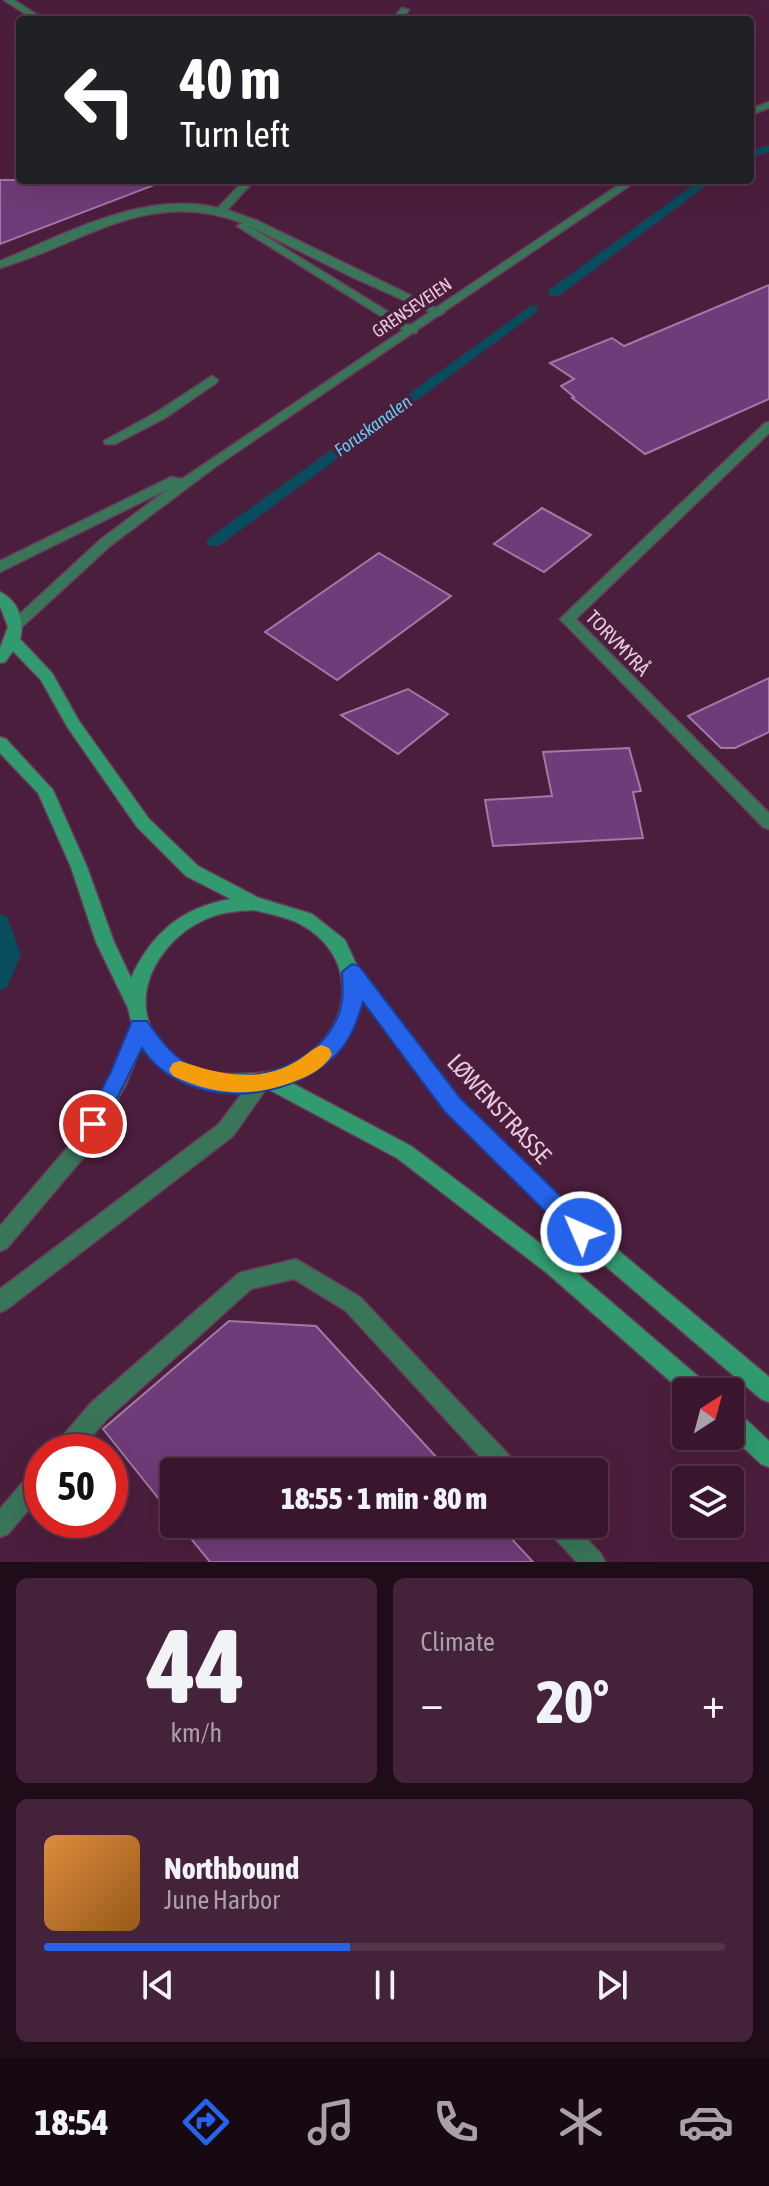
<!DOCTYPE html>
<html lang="en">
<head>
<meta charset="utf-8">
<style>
	body { margin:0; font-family:"Asap Condensed",sans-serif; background:#44233a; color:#f1f3f6; height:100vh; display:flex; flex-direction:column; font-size:30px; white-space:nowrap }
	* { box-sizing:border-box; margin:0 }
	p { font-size:26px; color:#ab9faa }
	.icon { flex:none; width:44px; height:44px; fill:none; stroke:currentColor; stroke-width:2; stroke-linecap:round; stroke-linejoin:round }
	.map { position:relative; height:1562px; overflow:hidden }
	.panel { display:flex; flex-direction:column; gap:16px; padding:16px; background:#1f0c19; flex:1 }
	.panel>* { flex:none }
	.banner { position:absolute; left:16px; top:16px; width:738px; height:168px; border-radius:8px; box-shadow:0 8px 32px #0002,0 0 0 2px #53354a; background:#202124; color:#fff; overflow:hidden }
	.needle { width:52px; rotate:36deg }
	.controls { position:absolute; left:672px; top:1378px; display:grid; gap:16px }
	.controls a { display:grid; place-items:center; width:72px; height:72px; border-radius:8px; background:#39162e; box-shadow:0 8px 32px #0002,0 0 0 2px #53354a; font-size:40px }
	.speed { position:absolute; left:24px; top:1434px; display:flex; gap:16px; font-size:40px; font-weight:700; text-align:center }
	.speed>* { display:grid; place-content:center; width:104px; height:104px; border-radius:50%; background:#39162e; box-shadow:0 8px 32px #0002,0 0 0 2px #53354a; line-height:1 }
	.speed .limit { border:12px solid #d22; background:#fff; color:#111 }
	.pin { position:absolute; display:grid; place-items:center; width:68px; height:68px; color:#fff; margin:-34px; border:4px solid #fff; border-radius:50%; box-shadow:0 2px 8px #0007 }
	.me { position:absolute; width:88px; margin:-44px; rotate:315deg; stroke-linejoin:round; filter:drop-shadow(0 0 6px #0008) }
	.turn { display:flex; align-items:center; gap:28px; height:168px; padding:0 32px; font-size:36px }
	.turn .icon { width:104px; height:104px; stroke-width:2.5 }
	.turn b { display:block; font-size:56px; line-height:68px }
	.big { font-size:60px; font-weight:800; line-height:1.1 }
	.panel .widget { flex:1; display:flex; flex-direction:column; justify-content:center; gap:12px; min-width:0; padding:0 28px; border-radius:12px; background:#44233a }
	.panel .dial { align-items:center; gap:0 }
	.dial b { font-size:104px; line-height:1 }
	.song { display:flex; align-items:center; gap:24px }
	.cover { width:96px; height:96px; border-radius:12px; background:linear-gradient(135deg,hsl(30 70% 55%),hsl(30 70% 35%)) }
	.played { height:8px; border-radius:4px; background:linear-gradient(90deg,#2563eb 45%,#53354a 45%) }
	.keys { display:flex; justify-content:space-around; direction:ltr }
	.heat { display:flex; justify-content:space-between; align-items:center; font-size:44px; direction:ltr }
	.panel .tiles { flex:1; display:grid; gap:16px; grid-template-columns:1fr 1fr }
	.widget:last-child { grid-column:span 2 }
	.trip { position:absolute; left:160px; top:1458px; width:448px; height:80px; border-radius:8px; background:#39162e; box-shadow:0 8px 32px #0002,0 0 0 2px #53354a; font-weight:800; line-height:80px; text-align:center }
	.tab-bar { display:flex; height:128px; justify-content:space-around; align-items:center; background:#170912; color:#ab9faa }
	.tab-bar .icon { width:56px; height:56px }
	.tab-bar .selected { color:#2563eb }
	.tab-bar b { font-size:36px; color:#f1f3f6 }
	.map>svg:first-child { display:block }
</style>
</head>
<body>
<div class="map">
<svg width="769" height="1562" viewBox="0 0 769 1562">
	<rect width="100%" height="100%" fill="#4c1e3d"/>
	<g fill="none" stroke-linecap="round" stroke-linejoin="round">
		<!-- stream -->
		<g fill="#094c5e" fill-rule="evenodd">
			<path d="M 769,145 L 769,152 L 750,158 L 750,151 Z"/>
			<path d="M 700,180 L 714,180 L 559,296 L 549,296 L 549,290 Z"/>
			<path d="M 532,305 L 537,306 L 537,312 L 219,546 L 209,546 L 206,542 L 209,538 Z"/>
			<path d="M 0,914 L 7,916 L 21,955 L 7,988 L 0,990 Z"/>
		</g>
	</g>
	<!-- building -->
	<g fill="#6f3b78" stroke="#a179a7" stroke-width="2">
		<path d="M 0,180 L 156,180 L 157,184 L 0,244 Z"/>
		<path d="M 769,285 L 769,399 L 645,454 L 572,398 L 574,397 L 561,386 L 574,379 L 550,363 L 612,338 L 624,346 Z"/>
		<path d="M 542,508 L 591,535 L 544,572 L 494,544 Z"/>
		<path d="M 379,553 L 451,596 L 337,680 L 265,632 Z"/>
		<path d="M 769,678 L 769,732 L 735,748 L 721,748 L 688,716 Z"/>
		<path d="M 408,689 L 448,714 L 398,754 L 341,715 Z"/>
		<path d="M 629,748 L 641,791 L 633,792 L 643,838 L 493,846 L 485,800 L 552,796 L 543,752 Z"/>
		<path d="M 229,1321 L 316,1326 L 450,1472 L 174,1472 L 174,1518 L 103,1429 Z"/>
		<path d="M 179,1524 L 498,1524 L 533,1562 L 210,1562 Z"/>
	</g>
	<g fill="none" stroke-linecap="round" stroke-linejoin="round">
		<!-- service casing -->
		<g stroke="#683d59" stroke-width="3">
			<g id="service">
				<path d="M 4,0 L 14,0 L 45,20 L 35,20 Z"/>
				<path d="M 402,8 L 409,10 L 400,20 L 391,20 Z"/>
				<path d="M 244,180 L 255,180 L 227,210 L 258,221 L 445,312 L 439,316 L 352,277 L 247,225 L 418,330 L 416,333 L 408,333 L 237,226 L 243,223 C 148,187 87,242 0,268 L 0,261 C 66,234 144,190 218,208 Z"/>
				<path d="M 212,376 L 218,380 L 216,383 L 165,418 L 115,444 L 105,444 L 104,441 L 157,412 Z"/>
				<path d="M 296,1259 L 360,1297 L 517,1464 L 520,1472 L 494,1472 L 346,1311 L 294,1279 L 251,1289 L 107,1419 L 78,1452 L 53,1452 L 56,1444 L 91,1403 L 239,1273 Z"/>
				<path d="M 42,1466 L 42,1494 L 8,1534 L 0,1537 L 0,1509 L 34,1469 Z"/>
				<path d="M 546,1524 L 573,1524 L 601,1554 L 605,1562 L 577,1562 L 549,1532 Z"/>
			</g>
		</g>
		<!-- minor casing -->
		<g stroke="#683d59" stroke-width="3">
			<path id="minor" d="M 769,422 L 769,433 L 576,619 L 769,813 L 769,829 L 763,827 L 560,619 L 765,423 Z"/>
		</g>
		<!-- tertiary casing -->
		<g stroke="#683d59" stroke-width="3">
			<g id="tertiary">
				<path d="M 769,102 L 769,108 L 750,115 L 750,109 Z"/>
				<path d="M 626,180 L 638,180 L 215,467 L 110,546 L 22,627 L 12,627 L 10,624 L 12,621 L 100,540 L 168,489 L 0,572 L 0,561 L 171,477 L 182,479 Z"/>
				<path d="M 140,1019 L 146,1022 L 149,1027 L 126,1084 L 88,1152 L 7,1248 L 0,1251 L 0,1226 L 74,1140 L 111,1075 L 134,1022 Z"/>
				<path d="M 262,1074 L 269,1076 L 271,1082 L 233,1136 L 7,1309 L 0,1312 L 0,1289 L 219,1124 L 255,1076 Z"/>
			</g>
		</g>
		<!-- secondary casing -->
		<g stroke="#683d59" stroke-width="3">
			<g id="secondary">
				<path d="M 0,592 C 18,600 25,621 20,639 L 52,673 L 79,721 L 149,819 L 198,866 L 259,898 L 312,914 L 345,940 L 357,966 L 460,1099 L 588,1225 L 769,1377 L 769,1402 L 761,1399 L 574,1239 L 446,1111 L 360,996 C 358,1038 325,1067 288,1081 L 411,1146 L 561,1259 L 707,1384 L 710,1392 L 686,1392 L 686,1395 L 547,1273 L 397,1158 L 268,1089 L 211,1090 L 179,1078 L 156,1063 L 134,1033 L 128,1008 L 96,942 L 71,867 L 38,793 L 0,753 L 0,737 L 6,739 L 53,790 L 87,867 L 114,942 L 131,978 C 151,934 182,907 231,899 L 186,876 L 137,827 L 68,728 L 41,680 L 13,651 L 5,662 L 0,663 L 0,648 L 8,627 L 0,606 ZM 254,910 C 269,914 287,917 300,924 C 360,956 354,1028 299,1061 C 278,1073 257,1074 234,1074 C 207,1075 181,1066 163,1046 C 123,1001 158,940 206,919 C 221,912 238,911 254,910 Z"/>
				<path d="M 730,1409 L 738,1412 L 769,1441 L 769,1467 L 761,1464 L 730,1435 Z"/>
			</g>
		</g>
		<!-- service -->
		<use href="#service" fill="#397559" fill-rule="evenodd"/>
		<!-- minor -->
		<use href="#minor" fill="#397559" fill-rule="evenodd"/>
		<!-- tertiary -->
		<use href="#tertiary" fill="#397559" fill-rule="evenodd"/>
		<!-- secondary -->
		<use href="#secondary" fill="#319b6f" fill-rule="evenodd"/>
	</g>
	<!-- route -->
	<path fill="#2563eb" stroke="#184099" stroke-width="2" d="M 352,964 L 359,966 L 460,1098 L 589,1224 L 592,1232 L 589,1239 L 581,1242 L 573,1239 L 445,1112 L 363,1002 C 357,1022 350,1041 335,1056 C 285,1105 183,1110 142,1048 L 101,1130 L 93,1133 L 86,1130 L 83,1124 L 110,1074 L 132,1021 L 147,1021 C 158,1036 168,1051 184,1062 C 232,1092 311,1072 336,1021 C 344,1005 343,989 342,972 Z"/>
	<!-- slow -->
	<path fill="#f59e0b" d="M 321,1045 L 329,1048 L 332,1054 C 326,1067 311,1075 298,1080 C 253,1098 217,1096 173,1076 L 169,1070 L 173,1063 L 180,1061 C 218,1074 257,1084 295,1062 C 305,1057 311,1049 321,1045 Z"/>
	<g text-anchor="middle" stroke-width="8" stroke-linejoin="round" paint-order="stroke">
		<!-- far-street labels -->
		<g font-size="18" fill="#e7c9db" stroke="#4c1e3d">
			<text transform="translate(412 308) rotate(-34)" y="6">GRENSEVEIEN</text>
		</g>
		<!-- far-water labels -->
		<g font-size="18" font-style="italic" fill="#5fd0f4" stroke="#4c1e3d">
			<text transform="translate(373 426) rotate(-36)" y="6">Foruskanalen</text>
		</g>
		<!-- street labels -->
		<g font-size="20" fill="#e7c9db" stroke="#4c1e3d">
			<text transform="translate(618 643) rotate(46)" y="7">TORVMYRÅ</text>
		</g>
		<!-- near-street labels -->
		<g font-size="24" fill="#e7c9db" stroke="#4c1e3d">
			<text transform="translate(499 1109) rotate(47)" y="8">LØWENSTRASSE</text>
		</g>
	</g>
</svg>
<div class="controls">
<a><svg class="needle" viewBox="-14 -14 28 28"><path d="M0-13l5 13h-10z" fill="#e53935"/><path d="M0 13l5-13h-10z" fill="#ab9faa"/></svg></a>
<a><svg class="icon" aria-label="layers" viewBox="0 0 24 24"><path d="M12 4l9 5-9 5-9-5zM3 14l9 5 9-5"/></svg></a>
</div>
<div class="speed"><div class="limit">50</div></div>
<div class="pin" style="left:93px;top:1124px;background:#d93025"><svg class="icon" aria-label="arrive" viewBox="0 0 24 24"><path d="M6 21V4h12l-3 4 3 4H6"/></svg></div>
<svg class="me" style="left:581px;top:1232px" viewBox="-20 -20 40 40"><circle r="17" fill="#2563eb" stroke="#fff" stroke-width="3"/><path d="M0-11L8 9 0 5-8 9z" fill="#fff"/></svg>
<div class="trip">18:55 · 1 min · 80 m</div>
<div class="banner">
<div class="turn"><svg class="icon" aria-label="left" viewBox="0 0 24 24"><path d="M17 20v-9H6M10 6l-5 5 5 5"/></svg><div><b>40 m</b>Turn left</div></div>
</div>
</div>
<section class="panel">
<div class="tiles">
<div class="widget dial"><b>44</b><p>km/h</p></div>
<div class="widget"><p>Climate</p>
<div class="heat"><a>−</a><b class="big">20°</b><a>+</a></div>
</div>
<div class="widget">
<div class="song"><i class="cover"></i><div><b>Northbound</b><p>June Harbor</p></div></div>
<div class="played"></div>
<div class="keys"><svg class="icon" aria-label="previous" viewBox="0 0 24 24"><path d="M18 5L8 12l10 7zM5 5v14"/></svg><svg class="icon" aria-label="pause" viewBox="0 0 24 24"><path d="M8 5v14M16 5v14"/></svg><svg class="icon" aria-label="next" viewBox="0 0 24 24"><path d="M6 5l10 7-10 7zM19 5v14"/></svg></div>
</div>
</div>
</section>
<nav class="tab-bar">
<b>18:54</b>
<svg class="icon selected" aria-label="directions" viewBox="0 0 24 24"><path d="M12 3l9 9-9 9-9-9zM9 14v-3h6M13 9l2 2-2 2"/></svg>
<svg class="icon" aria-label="music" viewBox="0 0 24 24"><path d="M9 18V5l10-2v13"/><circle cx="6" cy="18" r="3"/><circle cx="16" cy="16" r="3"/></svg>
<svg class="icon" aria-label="phone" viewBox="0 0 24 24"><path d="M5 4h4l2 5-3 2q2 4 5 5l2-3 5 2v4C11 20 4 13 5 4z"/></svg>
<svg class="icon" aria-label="climate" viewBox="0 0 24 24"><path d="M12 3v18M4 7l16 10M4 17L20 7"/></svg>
<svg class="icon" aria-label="car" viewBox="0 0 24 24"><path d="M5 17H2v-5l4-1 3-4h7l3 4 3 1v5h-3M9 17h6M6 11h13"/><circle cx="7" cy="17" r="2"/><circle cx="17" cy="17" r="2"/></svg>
</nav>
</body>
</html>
